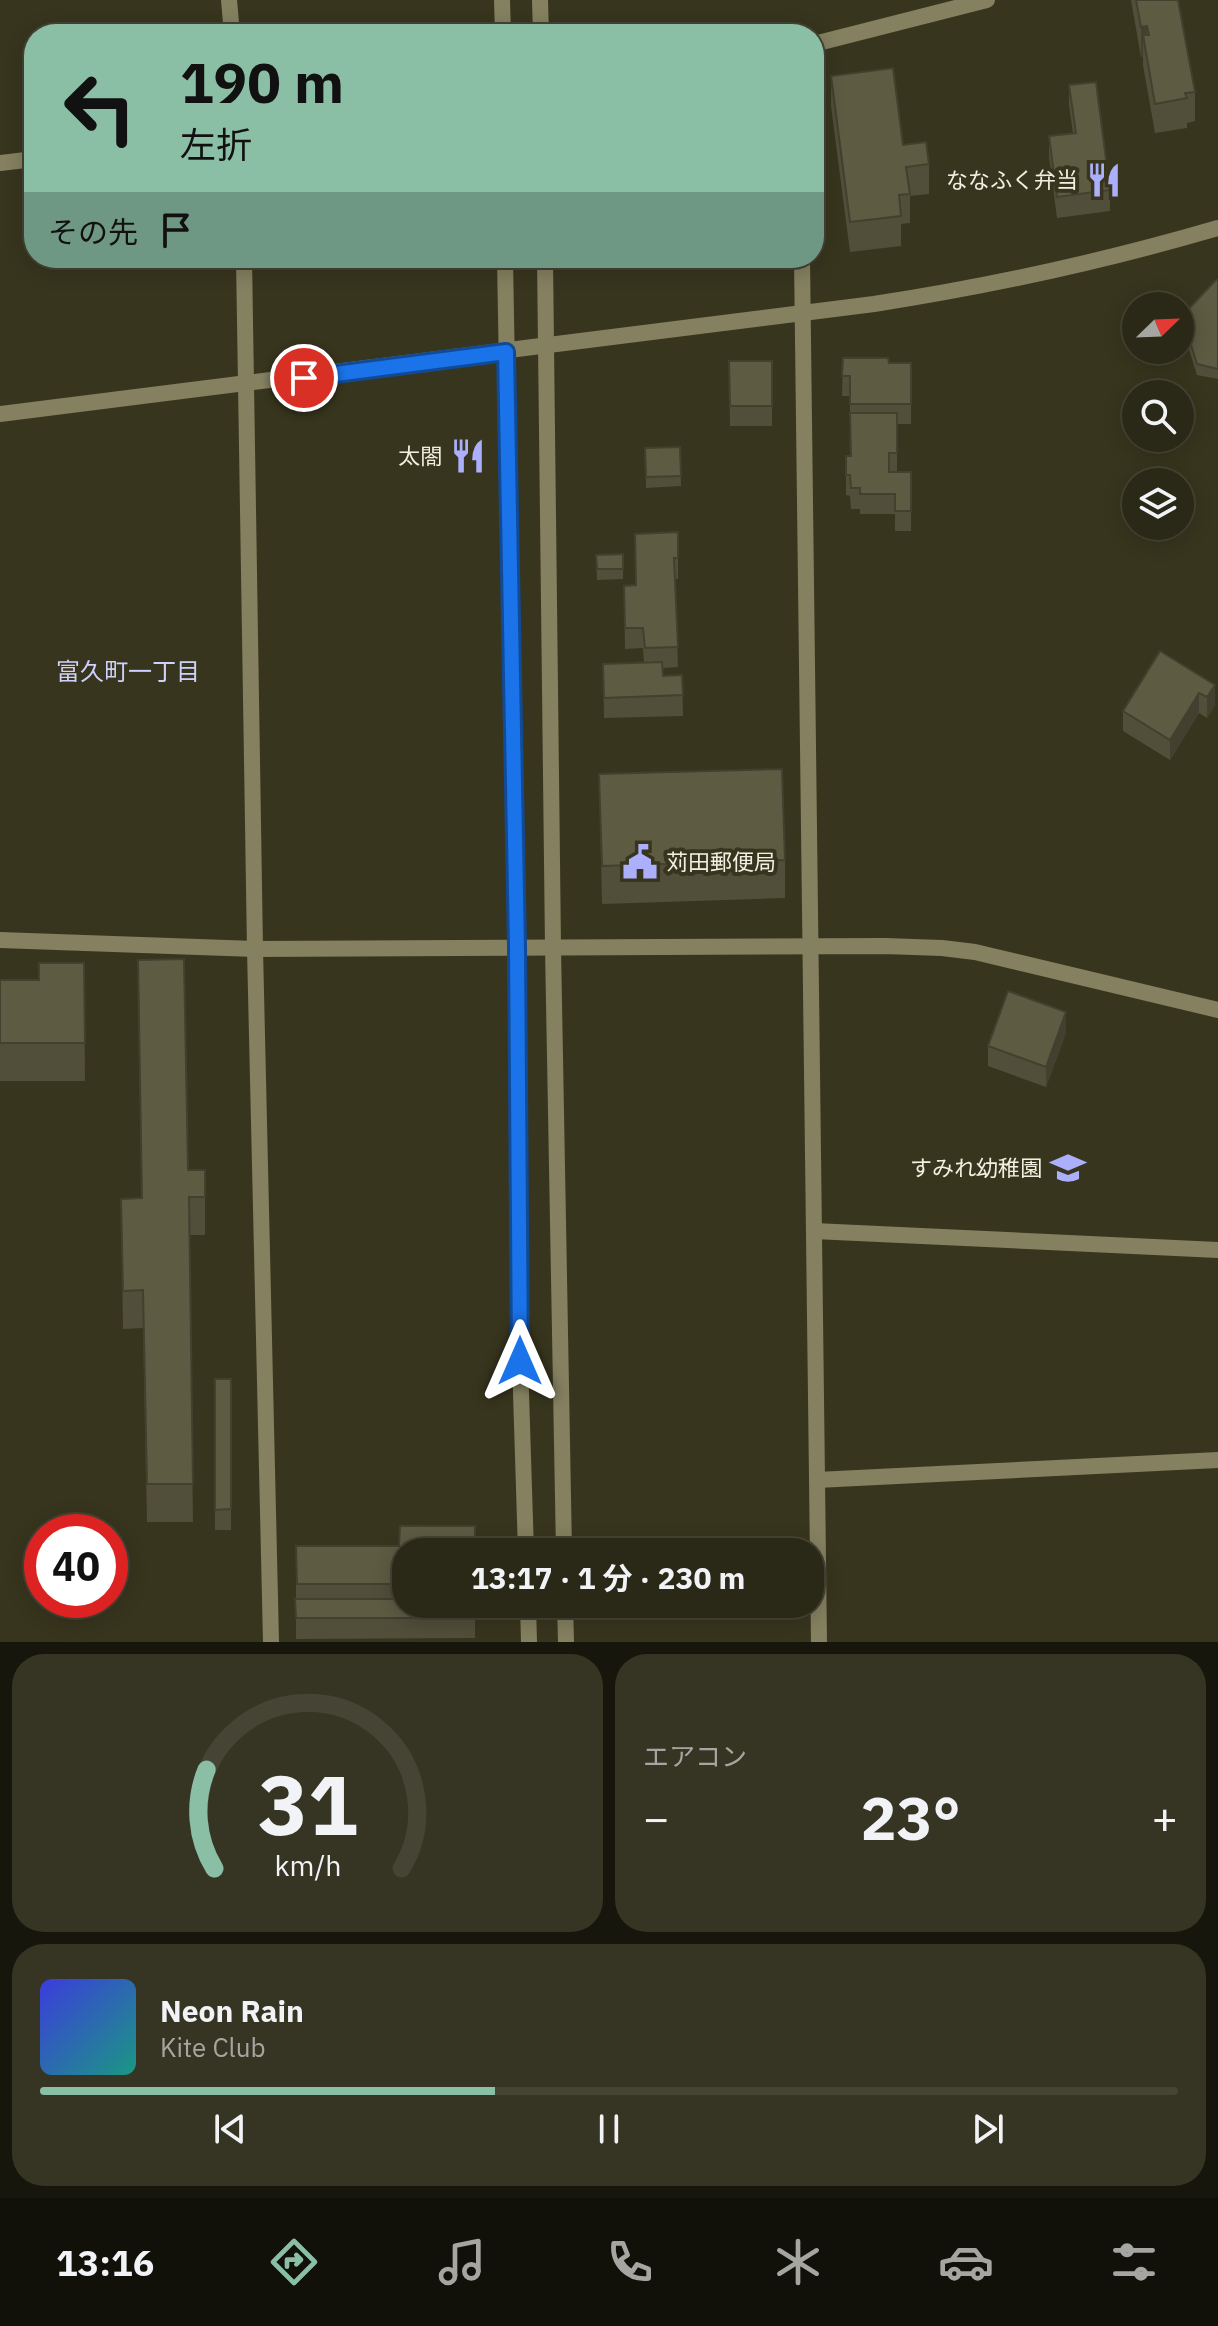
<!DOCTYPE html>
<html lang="ja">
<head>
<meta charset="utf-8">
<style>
	body { margin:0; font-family:"IBM Plex Sans","Noto Sans JP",sans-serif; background:#363423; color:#f1f3f6; height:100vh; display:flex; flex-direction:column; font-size:30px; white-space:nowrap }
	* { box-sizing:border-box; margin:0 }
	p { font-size:26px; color:#a5a6a1 }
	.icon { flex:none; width:44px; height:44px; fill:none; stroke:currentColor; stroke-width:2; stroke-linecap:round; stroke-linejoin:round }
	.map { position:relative; height:1642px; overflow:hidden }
	.side { display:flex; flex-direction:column; gap:12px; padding:12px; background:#17160c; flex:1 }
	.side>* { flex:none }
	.banner { position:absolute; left:24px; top:24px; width:800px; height:244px; border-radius:32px; box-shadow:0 4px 20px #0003,0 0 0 2px #464435; background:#8abfa5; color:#111; overflow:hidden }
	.needle { width:52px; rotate:67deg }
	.controls { position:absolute; left:1122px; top:292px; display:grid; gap:16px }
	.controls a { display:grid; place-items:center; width:72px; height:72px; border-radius:50%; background:#2a2816; box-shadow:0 4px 20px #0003,0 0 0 2px #464435; font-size:40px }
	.speed { position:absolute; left:24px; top:1514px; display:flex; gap:16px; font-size:40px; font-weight:700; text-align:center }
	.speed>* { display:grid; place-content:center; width:104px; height:104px; border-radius:50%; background:#2a2816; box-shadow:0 4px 20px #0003,0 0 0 2px #464435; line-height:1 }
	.speed .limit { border:12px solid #d22; background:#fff; color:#111 }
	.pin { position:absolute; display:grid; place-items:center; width:68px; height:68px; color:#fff; margin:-34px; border:4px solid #fff; border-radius:50%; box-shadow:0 2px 8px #0007 }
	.me { position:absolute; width:88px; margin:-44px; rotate:0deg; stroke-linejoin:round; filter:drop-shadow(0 0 6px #0008) }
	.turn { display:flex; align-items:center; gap:28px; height:168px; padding:0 24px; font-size:36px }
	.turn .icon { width:104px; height:104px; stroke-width:2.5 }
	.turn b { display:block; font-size:56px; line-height:68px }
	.then { display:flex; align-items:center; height:76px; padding:0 24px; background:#0003; gap:16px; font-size:30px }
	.big { font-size:60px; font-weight:700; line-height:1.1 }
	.side .card { flex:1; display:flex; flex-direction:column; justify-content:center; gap:12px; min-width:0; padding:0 28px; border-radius:32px; background:#363423 }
	.side .dial { align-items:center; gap:0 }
	.dial svg { height:208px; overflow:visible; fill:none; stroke:#464435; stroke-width:7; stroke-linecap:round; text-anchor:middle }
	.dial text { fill:#f1f3f6; stroke:none }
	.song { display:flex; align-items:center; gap:24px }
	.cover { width:96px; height:96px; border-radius:12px; background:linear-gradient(135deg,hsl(240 70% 55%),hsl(170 70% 35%)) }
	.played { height:8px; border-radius:4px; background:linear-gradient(90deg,#8abfa5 40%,#464435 40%) }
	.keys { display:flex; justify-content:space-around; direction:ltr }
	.heat { display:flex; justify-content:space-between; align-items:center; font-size:44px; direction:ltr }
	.side .tiles { flex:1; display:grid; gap:12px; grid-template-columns:1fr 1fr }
	.card:last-child { grid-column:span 2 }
	.trip { position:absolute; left:392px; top:1538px; width:432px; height:80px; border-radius:32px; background:#2a2816; box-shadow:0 4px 20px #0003,0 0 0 2px #464435; font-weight:700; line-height:80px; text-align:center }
	.tabs { display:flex; height:128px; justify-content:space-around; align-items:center; background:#111009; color:#a5a6a1 }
	.tabs .icon { width:56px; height:56px }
	.tabs .selected { color:#8abfa5 }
	.tabs b { font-size:36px; color:#f1f3f6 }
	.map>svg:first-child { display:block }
</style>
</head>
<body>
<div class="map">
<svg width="1218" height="1642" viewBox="0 0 1218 1642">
	<rect width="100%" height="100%" fill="#38351e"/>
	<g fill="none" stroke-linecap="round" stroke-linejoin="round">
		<!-- minor -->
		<g stroke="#848060" stroke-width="16">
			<path d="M 229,0 L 232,34"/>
			<path d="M 814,44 L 987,0"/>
			<path d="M 0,163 L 34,159"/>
			<path d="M 244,258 L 255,949 L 271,1642"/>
			<path d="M 802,258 L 819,1642"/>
			<path d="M 0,940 L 255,949 L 885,946 L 942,948 L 975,952 L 1218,1010"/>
			<path d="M 814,1231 L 1218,1250"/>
			<path d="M 817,1480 L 1218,1460"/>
		</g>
		<!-- tertiary -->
		<g stroke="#848060" stroke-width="16">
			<path d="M 502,0 L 503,34"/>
			<path d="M 540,0 L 541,34"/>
			<path d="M 505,258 L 517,947 L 520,1361 L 526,1552"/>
			<path d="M 545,258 L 553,947 L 564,1552"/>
			<path d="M 0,414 L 874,304 C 991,286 1105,261 1218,228"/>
			<path d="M 528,1604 L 529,1642"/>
			<path d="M 565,1604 L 566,1642"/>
		</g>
	</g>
	<!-- wall -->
	<g fill="#514e3a">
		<path d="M 1131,0 L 1178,0 L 1195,92 L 1195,121 L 1187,123 L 1187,128 L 1155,133 L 1143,65 L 1143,56 L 1141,57 Z"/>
		<path d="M 831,76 L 903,145 L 929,164 L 929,194 L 910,196 L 910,223 L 901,224 L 901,246 L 850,252 L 831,106 Z"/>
		<path d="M 1069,85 L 1110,190 L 1110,211 L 1057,218 L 1049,157 L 1049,136 L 1073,133 L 1069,105 Z"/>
		<path d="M 1218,280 L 1218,379 L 1197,375 L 1182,327 L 1182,316 Z"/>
		<path d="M 843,358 L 889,363 L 911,363 L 911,424 L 897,424 L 897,472 L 911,472 L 911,531 L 895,531 L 895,514 L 860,514 L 860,509 L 851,509 L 850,496 L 846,495 L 846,456 L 850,456 L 850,396 L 842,396 Z"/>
		<path d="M 729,361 L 772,361 L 772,426 L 730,426 Z"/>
		<path d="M 680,447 L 681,486 L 646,488 L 645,448 Z"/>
		<path d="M 678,532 L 678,579 L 675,579 L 678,667 L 663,668 L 663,676 L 682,675 L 683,716 L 604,718 L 603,664 L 644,663 L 643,648 L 625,649 L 624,586 L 636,585 L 635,534 Z"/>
		<path d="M 623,554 L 623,579 L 597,580 L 596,555 Z"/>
		<path d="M 1160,651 L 1215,705 L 1207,718 L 1199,713 L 1170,760 L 1123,731 L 1123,711 Z"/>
		<path d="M 599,774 L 785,860 L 785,898 L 602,904 Z"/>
		<path d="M 84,963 L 85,1081 L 0,1081 L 0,980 L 39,980 Z"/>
		<path d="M 138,998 L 188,1170 L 205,1197 L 205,1235 L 189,1235 L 193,1522 L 147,1522 L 143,1328 L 123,1329 L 121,1199 L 142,1198 Z"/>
		<path d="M 1066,1033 L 1046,1087 L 988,1066 L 988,1046 Z"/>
		<rect x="215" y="1379" width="16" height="151"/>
		<path d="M 296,1546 L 406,1552 L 406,1604 L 475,1613 L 475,1638 L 296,1639 Z"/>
	</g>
	<!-- shaded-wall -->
	<g fill="#42402f">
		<path d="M 1147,26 L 1146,55 L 1143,35 L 1143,56 L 1141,57 L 1141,27 Z"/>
		<path d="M 1215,685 L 1215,705 L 1207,718 L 1207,697 Z"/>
		<path d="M 1199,693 L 1199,713 L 1170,760 L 1170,740 Z"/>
		<path d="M 1066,1012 L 1066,1033 L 1046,1087 L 1046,1067 Z"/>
	</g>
	<!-- building -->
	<g fill="#5e5b43" stroke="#42402f" stroke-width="2">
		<path d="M 1136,0 L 1178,0 L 1195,92 L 1185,93 L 1187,98 L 1155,104 L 1143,35 L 1149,35 L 1147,26 L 1141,27 Z"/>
		<path d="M 893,68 L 903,145 L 926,142 L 929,164 L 906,167 L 910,194 L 899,195 L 901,216 L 850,222 L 831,76 Z"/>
		<path d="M 1096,82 L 1110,190 L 1057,197 L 1049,136 L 1076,133 L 1069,85 Z"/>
		<path d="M 1216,280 L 1218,280 L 1218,369 L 1197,364 L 1182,316 Z"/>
		<path d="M 843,358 L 888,358 L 889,363 L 911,363 L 911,404 L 850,404 L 850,376 L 842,376 Z"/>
		<path d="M 729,361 L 772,361 L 772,406 L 730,406 Z"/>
		<path d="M 850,413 L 897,413 L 897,453 L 889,453 L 889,472 L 911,472 L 911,511 L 895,511 L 895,494 L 860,494 L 860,488 L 851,488 L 850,475 L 846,475 L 846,456 L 851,456 Z"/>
		<path d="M 680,447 L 681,476 L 646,477 L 645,448 Z"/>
		<path d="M 678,532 L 678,558 L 674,558 L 678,647 L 645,648 L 643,628 L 625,628 L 624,586 L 636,585 L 635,534 Z"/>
		<path d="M 623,554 L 623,569 L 597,569 L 596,555 Z"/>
		<path d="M 1160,651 L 1215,685 L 1207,697 L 1199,693 L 1170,740 L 1123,711 Z"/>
		<path d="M 662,662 L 663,676 L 682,675 L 683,695 L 604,698 L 603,664 Z"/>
		<path d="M 782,769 L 785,860 L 602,866 L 599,774 Z"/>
		<path d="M 184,959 L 188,1170 L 205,1170 L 205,1197 L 189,1197 L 193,1484 L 147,1484 L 143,1290 L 123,1291 L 121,1199 L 142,1198 L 138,960 Z"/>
		<path d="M 39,963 L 84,963 L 85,1043 L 0,1043 L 0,980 L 39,980 Z"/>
		<path d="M 1008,991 L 1066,1012 L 1046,1067 L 988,1046 Z"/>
		<path d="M 215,1379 L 231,1379 L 231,1509 L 215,1510 Z"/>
		<path d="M 400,1526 L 475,1526 L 475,1552 L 406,1552 L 406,1584 L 297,1584 L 296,1546 L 399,1546 Z"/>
		<path d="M 295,1599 L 406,1599 L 406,1604 L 475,1604 L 475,1618 L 296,1618 Z"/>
	</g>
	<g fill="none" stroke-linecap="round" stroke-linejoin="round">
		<!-- route casing -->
		<g stroke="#114b97" stroke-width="20">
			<path id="route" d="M 304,378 L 506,352 L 517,947 L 520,1361"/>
		</g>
		<!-- route -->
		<use href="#route" stroke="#1a73e8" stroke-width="14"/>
	</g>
	<!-- icons -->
	<defs>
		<g id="restaurant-bare" transform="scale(2.76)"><path d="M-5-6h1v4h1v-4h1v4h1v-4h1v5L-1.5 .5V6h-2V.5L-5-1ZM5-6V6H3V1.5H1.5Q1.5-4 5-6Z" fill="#acaffb" stroke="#38351e" stroke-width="2.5" paint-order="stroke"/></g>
		<g id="civic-bare" transform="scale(2.76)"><path d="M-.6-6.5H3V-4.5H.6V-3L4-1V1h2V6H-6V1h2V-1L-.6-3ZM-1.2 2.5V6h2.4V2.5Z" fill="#acaffb" stroke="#38351e" stroke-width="2.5" paint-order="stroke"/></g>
		<g id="school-bare" transform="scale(2.76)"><path d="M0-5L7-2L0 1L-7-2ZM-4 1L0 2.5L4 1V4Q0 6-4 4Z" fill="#acaffb" stroke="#38351e" stroke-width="2.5" paint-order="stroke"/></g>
	</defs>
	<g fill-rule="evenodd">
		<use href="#restaurant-bare" x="1104" y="180"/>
		<use href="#restaurant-bare" x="468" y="456"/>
		<use href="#civic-bare" x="640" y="862"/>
		<use href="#school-bare" x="1068" y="1168"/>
	</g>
	<g text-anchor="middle" stroke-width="8" stroke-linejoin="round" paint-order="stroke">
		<!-- poi labels -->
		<g font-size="22" fill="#f1efe2" stroke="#38351e" text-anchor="end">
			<text x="1078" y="188">ななふく弁当</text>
			<text x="442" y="464">太閤</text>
			<text x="666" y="870" text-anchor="start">苅田郵便局</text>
			<text x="1042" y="1176">すみれ幼稚園</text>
		</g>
		<!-- neighbourhood labels -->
		<g font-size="24" fill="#ced1fc" stroke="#38351e">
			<text x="128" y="680">富久町一丁目</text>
		</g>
	</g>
</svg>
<div class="controls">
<a><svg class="needle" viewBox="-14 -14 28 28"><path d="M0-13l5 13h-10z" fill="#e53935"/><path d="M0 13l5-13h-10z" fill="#a5a6a1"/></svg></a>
<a><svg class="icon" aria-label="search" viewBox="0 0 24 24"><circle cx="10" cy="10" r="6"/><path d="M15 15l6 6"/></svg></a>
<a><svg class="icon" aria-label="layers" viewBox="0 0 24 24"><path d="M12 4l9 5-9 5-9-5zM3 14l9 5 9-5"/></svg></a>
</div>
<div class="speed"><div class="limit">40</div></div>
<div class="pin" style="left:304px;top:378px;background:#d93025"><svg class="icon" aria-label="arrive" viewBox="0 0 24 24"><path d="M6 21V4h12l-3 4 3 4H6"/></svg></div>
<svg class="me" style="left:520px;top:1361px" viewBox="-20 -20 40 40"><path d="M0-17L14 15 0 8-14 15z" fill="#1a73e8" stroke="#fff" stroke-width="4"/></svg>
<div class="trip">13:17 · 1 分 · 230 m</div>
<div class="banner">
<div class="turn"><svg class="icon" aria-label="left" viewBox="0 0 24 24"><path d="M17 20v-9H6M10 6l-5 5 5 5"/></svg><div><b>190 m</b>左折</div></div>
<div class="then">その先<svg class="icon" aria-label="arrive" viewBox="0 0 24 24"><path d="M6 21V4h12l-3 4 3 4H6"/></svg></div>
</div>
</div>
<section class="side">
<div class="tiles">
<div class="card dial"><svg viewBox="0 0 100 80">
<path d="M14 69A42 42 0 1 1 86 69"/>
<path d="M14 69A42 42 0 0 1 11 31" stroke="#8abfa5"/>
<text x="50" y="56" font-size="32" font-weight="700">31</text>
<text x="50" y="72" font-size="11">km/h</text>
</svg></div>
<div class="card"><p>エアコン</p>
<div class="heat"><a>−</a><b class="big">23°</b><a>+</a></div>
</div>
<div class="card">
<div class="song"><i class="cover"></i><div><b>Neon Rain</b><p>Kite Club</p></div></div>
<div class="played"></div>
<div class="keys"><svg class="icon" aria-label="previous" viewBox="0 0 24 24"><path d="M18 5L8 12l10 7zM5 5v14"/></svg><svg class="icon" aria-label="pause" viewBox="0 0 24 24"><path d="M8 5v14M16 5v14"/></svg><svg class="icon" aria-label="next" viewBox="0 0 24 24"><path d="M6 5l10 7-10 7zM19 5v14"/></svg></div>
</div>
</div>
</section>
<nav class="tabs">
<b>13:16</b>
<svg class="icon selected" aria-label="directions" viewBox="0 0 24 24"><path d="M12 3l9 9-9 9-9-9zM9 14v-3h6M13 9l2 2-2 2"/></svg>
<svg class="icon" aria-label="music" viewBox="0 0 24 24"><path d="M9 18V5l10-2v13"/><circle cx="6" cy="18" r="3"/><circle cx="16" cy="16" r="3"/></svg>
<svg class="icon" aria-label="phone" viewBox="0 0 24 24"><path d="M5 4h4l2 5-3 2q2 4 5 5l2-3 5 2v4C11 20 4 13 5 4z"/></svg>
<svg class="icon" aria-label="climate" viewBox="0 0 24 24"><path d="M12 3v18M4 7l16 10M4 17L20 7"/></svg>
<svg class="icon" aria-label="car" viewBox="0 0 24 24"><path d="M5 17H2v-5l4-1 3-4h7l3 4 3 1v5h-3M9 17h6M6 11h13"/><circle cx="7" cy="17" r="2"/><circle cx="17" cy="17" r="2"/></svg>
<svg class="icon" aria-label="filters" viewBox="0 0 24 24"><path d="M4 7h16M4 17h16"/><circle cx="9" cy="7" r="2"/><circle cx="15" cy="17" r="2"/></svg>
</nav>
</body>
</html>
